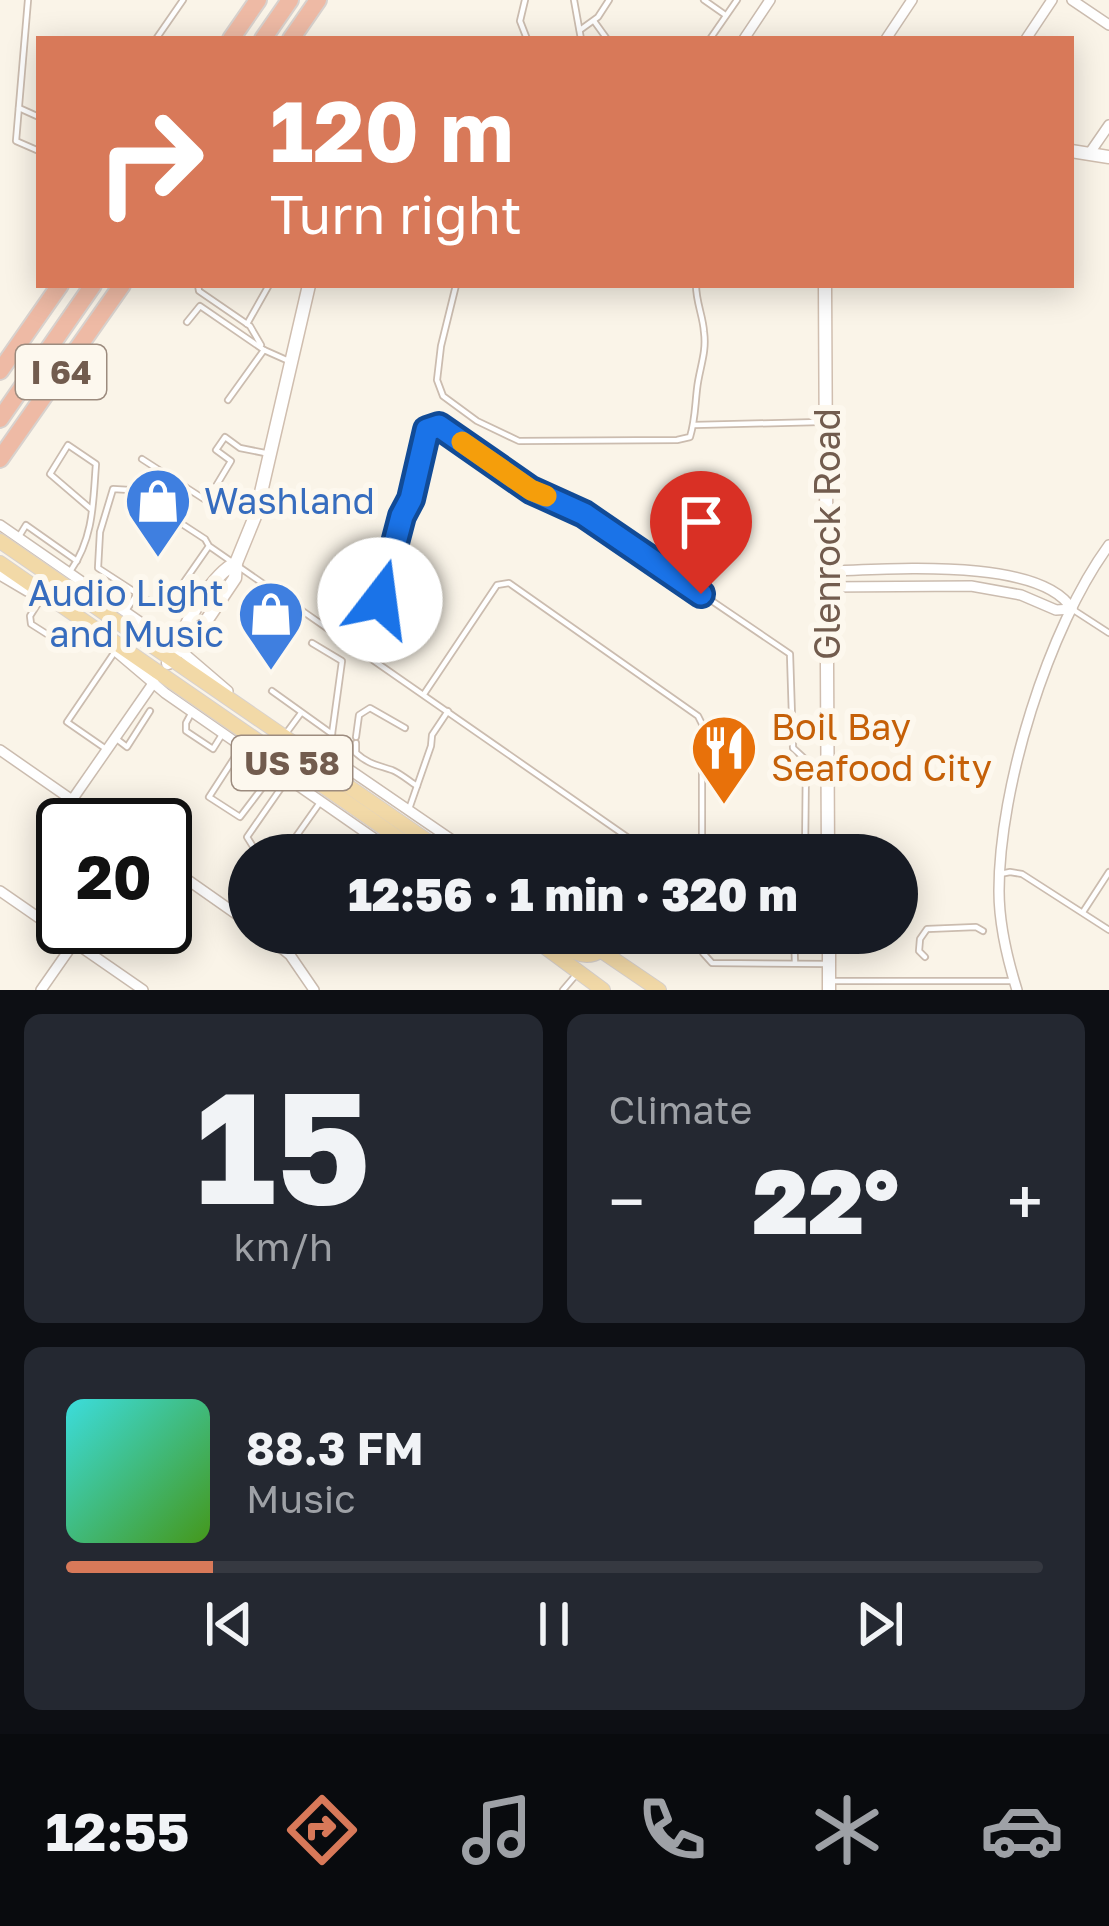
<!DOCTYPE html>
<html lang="en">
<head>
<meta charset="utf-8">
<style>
	body { margin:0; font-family:"Golos Text",sans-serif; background:#242831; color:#f1f3f6; height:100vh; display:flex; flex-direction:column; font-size:45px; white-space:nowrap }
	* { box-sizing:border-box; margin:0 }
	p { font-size:39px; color:#9ea1a6 }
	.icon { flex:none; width:66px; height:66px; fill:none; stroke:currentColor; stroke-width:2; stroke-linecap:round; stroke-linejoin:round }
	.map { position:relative; height:990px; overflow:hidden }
	.sheet { display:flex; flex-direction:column; gap:24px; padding:24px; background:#0d0f14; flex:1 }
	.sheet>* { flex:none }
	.guide { position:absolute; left:36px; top:36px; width:1038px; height:252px; border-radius:0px; box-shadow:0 6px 30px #0003; background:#d87959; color:#fff; overflow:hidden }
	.speed { position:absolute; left:36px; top:798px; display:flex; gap:24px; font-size:60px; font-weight:700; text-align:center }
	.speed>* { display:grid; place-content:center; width:156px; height:156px; border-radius:50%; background:#171b24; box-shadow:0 6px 30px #0003; line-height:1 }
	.speed .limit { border:6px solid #111; border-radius:18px; background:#fff; color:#111 }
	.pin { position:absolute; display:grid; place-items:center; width:102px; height:102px; color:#fff; margin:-123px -51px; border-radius:50% 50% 50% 0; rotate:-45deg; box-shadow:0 0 12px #0007 }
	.pin .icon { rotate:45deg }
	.me { position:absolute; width:132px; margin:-66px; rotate:15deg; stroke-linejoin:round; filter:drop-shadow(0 0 9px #0008) }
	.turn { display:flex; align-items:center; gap:42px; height:252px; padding:0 36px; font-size:54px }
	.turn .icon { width:156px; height:156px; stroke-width:2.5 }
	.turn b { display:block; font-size:84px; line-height:102px }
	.big { font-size:90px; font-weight:800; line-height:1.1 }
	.sheet .tile { flex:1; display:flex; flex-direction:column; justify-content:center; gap:18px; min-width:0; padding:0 42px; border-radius:18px; background:#242831 }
	.sheet .dial { align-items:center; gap:0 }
	.dial b { font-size:156px; line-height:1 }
	.song { display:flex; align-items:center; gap:36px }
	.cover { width:144px; height:144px; border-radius:18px; background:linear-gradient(135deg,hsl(180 70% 55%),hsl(100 70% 35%)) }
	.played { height:12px; border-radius:6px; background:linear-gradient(90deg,#d87959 15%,#363941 15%) }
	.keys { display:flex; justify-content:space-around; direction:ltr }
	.heat { display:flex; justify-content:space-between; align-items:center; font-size:66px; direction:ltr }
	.sheet .tiles { flex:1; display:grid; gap:24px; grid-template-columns:1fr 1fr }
	.tile:last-child { grid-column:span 2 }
	.trip { position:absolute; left:228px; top:834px; width:690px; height:120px; border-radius:60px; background:#171b24; box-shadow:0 6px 30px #0003; font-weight:800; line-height:120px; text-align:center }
	.tab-bar { display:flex; height:192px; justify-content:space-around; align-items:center; background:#090b0e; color:#9ea1a6 }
	.tab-bar .icon { width:84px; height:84px }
	.tab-bar .on { color:#d87959 }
	.tab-bar b { font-size:54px; color:#f1f3f6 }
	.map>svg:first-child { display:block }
</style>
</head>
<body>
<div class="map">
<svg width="1109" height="990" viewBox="0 0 1109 990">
	<rect width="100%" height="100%" fill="#faf4e8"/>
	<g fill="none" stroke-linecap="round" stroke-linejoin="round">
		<!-- lane casing -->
		<g stroke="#cbbcaf" stroke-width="8">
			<g id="lane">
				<path d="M 28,0 L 16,141 L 39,151"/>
				<path d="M 525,0 L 520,21 L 527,39"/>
				<path d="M 574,0 L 581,39"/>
				<path d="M 704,0 L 724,14"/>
				<path d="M 594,21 L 607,39"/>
				<path d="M 580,30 L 598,17 L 609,0"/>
				<path d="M 156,39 L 183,0"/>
				<path d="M 710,39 L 737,0"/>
				<path d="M 19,108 L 39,117"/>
				<path d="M 198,285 L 199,291 L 250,326 L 261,345"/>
				<path d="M 456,285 L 441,346 L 437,380 L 443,396 L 477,421 L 519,441 L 677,440 L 690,437 C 695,421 695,406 697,389 C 699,369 707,353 704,332 C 703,316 696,302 696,285"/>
				<path d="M 187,322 L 200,306 L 264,350"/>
				<path d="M 247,324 L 269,285"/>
				<path d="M 228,400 L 264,350 L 291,362"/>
				<path d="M 694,425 L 820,422"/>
				<path d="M 142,459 L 207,501 L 231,461 L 216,450 L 225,437 L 240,448 L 270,454"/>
				<path d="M 18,538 L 26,525 L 77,561"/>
				<path d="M 209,546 L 170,602 L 158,607 L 98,568 L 100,532 L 113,489 L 130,490 L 205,539 L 209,546 L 653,855"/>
				<path d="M 71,570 C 94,537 93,501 96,464 L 68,445 L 50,474 L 92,510"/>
				<path d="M 42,597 L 30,616 L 31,624 L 53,638 L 62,640 L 76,622"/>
				<path d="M 1072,609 L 1109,633"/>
				<path d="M 125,612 L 137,594"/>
				<path d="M 312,643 L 342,661 L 332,734 L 326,756"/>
				<path d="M 366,654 L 402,516 L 411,499 L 427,430 L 439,426 L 531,490 L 584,514 L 790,654 L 793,748 L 806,760 L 805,855"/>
				<path d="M 272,691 L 332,734"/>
				<path d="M 424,694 L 497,585 L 509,583 L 698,716 L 702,724 L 702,855"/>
				<path d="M 192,712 L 186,723 L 186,731 L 213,749 L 223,733"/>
				<path d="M 287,732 L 301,713"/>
				<path d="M 114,737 L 127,747 L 150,711"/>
				<path d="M 356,737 L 359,715 L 370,708 L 405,728"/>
				<path d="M 356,743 L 356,753 C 368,764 377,765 392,770 C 400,773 409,781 417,786"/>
				<path d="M 242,746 L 209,797 L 240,817 L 275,771"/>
				<path d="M 106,749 L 67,722 L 114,653"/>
				<path d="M 409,809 L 431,746 L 432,735 L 448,711"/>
				<path d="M 263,855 L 257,853 L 247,837 L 288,778"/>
				<path d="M 283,855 L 321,801"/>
				<path d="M 1000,874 L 1010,872 L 1022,874 L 1109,930"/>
				<path d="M 1083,912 L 1109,872"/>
				<path d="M 703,933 L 703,953 L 712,963 L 829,964"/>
				<path d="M 794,933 L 795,963"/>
				<path d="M 607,948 L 615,944 L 623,933"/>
				<path d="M 925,957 L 919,951 L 920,939 L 927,929 L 976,927 L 983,931"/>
				<path d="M 834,981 L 1014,981"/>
				<path d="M 563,990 L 575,976"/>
			</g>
		</g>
		<!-- street casing -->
		<g stroke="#cbbcaf" stroke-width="12">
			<g id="street">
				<path d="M 1072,0 L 1109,25"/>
				<path d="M 744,39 L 770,0"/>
				<path d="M 886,39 L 912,0"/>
				<path d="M 1026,39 L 1052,0"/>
				<path d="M 1089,154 L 1109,125"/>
				<path d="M 0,525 L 179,649 L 228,691"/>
				<path d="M 827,571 C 884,570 1040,556 1072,609"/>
				<path d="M 0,575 L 27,591 L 38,592"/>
				<path d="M 827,587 L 971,586 L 1021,595 L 1056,610 L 1072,609"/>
				<path d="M 100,638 L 165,693 L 398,855"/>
				<path d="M 307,748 L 347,768 L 474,855"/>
				<path d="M 0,750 L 108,825"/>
				<path d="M 72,800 L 154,682"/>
				<path d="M 165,864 L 249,923"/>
				<path d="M 0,891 L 143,990"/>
				<path d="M 263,933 L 290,955 L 314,990"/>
				<path d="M 512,933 L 539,948"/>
				<path d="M 41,990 L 85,927"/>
				<path d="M 1017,990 C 1007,958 999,924 999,891 C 999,788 1048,628 1109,545"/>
			</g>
		</g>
		<!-- secondary casing -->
		<g stroke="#d0beaf" stroke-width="15">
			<g id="secondary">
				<path d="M 1071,151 L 1109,157"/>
				<path d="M 825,285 L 828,855"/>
				<path d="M 179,649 C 182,624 214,573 236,563"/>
				<path d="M 168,663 L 179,649 L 196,636 L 235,578 L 236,563 L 256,514 L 309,285"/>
				<path d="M 829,933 L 829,990"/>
			</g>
		</g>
		<!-- primary casing -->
		<g stroke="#d8d1cd" stroke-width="16">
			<g id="primary">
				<path d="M 0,541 L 292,742 L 329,773 L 448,855"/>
				<path d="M 0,563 L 423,855"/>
				<path d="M 526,933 L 603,990"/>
				<path d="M 546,933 C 563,945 581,964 602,950"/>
				<path d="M 575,933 L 659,990"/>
			</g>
		</g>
		<!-- highway casing -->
		<g stroke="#d8d1cd" stroke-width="20">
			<g id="highway">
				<path d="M 231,39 L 258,0"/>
				<path d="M 263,39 L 290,0"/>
				<path d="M 291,39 L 318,0"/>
				<path d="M 0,371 L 60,285"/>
				<path d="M 0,419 L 93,285"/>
				<path d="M 0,459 L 122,285"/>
			</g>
		</g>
		<!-- lane -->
		<use href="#lane" stroke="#fff" stroke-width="4.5"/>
		<!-- street -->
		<use href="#street" stroke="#fff" stroke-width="9"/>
		<!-- secondary -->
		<use href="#secondary" stroke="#fff" stroke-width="12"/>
		<!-- primary -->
		<use href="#primary" stroke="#f2d9a7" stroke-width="14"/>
		<!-- highway -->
		<use href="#highway" stroke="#eebaa5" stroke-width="16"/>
	</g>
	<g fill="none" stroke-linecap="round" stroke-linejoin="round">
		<!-- route casing -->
		<g stroke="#114b97" stroke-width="30">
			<path id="route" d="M 380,600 L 402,516 L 411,499 L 427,430 L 439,426 L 531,490 L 584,514 L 701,594"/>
		</g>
		<!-- route -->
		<use href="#route" stroke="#1a73e8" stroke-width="21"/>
		<!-- slow -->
		<path stroke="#f59e0b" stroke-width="21" d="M 462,442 L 531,490 L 546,496"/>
	</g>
	<!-- icons -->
	<defs>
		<g id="shop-pin" transform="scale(3.45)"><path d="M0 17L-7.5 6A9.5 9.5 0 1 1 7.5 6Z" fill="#3f7fe0" stroke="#fdf8ee"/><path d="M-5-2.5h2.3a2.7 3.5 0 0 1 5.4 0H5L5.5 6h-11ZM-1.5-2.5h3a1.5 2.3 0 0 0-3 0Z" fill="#fff"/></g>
		<g id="restaurant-pin" transform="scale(3.45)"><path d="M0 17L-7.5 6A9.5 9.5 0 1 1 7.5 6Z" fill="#e8710a" stroke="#fdf8ee"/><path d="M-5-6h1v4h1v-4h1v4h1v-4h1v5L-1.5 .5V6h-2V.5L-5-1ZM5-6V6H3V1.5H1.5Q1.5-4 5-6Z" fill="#fff"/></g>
	</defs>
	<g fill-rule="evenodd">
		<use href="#shop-pin" x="158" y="501"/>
		<use href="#shop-pin" x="271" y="614"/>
		<use href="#restaurant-pin" x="724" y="748"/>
	</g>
	<g text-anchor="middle" stroke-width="12" stroke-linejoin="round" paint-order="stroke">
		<!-- shield labels -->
		<g fill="#fdf8ee" stroke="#9c8b7e" stroke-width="3">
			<rect x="16" y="345" width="90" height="54" rx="9"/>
			<rect x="232" y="736" width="120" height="54" rx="9"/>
		</g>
		<g font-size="33" font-weight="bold" fill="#725c4e">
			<text x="61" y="384">I 64</text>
			<text x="292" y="775">US 58</text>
		</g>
		<!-- shop labels -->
		<g font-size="36" fill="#366cbe" stroke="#fdf8ee" text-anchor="start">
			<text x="204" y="514">Washland</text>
			<text x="224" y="606" text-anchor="end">Audio Light<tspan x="224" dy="41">and Music</tspan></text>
		</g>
		<!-- street labels -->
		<g font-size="36" fill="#725c4e" stroke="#fdf8ee">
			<text transform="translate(827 534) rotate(-90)" y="13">Glenrock Road</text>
		</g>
		<!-- food labels -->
		<g font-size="36" fill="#c56008" stroke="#fdf8ee" text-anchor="start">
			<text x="771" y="740">Boil Bay<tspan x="771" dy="41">Seafood City</tspan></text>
		</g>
	</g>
</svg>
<div class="speed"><div class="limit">20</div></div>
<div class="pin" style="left:701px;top:594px;background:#d93025"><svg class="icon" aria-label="arrive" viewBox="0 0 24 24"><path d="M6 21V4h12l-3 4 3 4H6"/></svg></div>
<svg class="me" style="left:380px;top:600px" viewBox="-20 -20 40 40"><circle r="19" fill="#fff"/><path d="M0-13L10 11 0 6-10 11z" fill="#1a73e8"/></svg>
<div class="trip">12:56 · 1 min · 320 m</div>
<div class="guide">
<div class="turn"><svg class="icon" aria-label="right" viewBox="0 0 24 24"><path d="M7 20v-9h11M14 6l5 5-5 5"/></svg><div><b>120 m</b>Turn right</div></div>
</div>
</div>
<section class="sheet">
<div class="tiles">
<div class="tile dial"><b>15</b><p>km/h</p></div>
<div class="tile"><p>Climate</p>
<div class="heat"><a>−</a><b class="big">22°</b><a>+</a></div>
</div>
<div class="tile">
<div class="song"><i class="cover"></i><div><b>88.3 FM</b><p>Music</p></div></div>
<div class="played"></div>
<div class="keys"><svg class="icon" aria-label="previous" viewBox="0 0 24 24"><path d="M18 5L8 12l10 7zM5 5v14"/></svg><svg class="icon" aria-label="pause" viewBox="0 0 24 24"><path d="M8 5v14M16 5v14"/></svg><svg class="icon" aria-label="next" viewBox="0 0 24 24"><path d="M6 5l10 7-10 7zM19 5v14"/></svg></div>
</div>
</div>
</section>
<nav class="tab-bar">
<b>12:55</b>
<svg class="icon on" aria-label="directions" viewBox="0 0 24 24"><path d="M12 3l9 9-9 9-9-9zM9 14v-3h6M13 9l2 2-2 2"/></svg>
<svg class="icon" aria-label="music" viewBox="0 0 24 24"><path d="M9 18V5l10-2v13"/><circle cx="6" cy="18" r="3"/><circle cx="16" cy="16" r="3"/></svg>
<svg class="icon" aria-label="phone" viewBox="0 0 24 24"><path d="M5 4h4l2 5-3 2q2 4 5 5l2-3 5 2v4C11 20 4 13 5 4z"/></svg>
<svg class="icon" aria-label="climate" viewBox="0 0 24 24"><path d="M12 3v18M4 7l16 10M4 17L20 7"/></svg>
<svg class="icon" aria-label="car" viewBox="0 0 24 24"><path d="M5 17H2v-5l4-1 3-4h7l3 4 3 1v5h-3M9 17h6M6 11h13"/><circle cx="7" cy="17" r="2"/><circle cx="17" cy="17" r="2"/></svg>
</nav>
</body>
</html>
